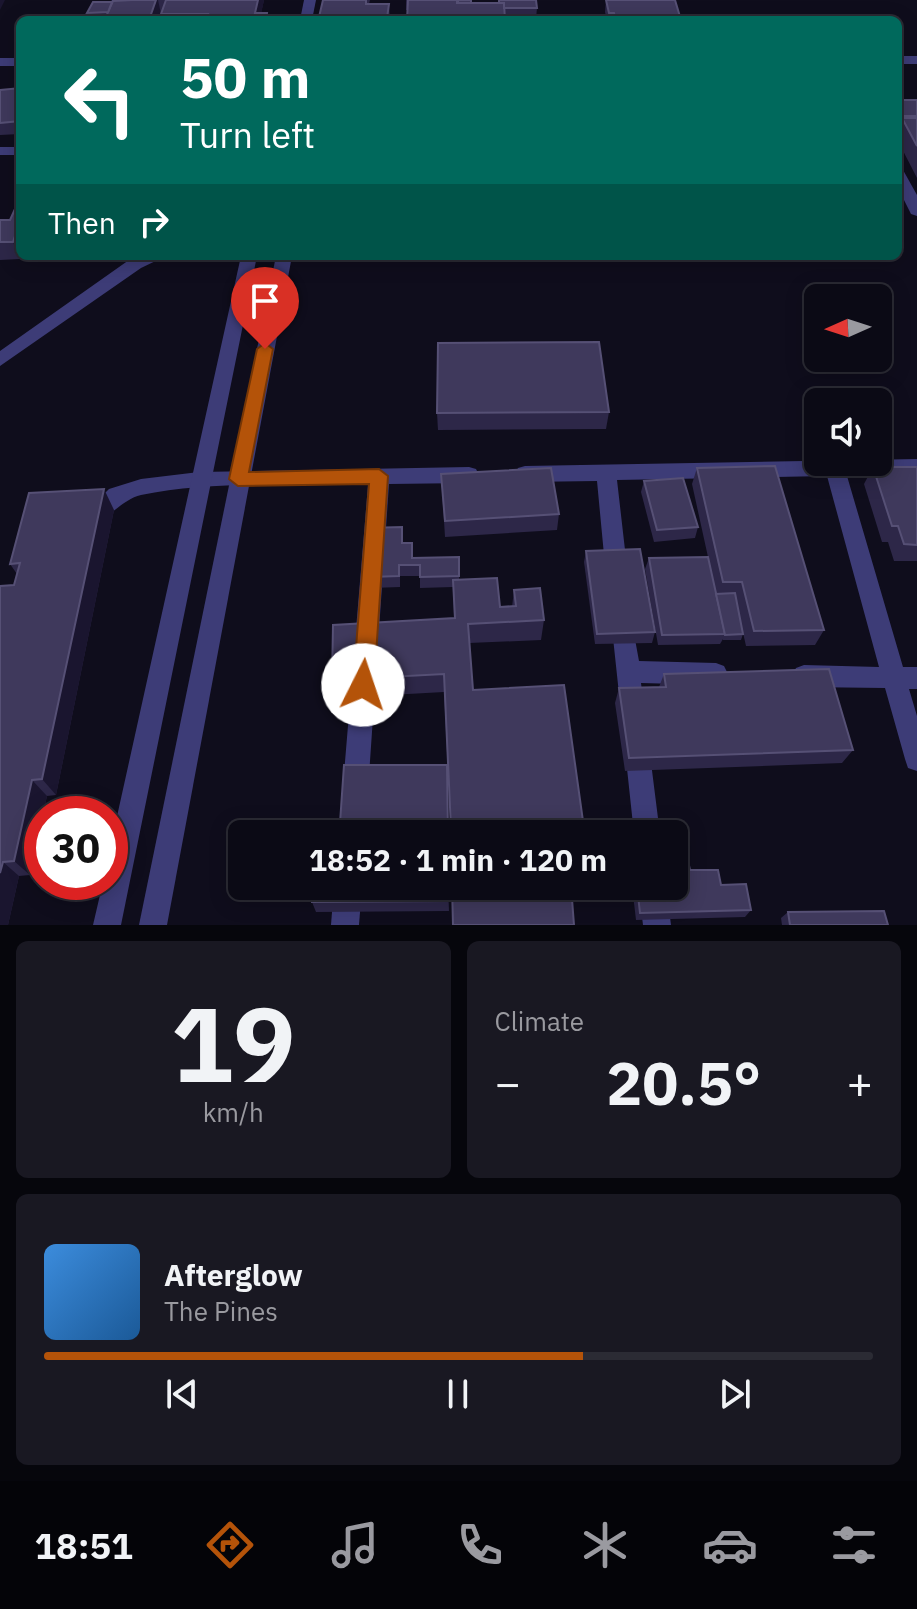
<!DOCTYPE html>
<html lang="en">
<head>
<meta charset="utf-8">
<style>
	body { margin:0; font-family:"IBM Plex Sans",sans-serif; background:#191822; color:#f1f3f6; height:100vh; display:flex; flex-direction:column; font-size:30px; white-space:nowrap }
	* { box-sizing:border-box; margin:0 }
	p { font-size:26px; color:#9a9aa0 }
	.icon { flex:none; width:44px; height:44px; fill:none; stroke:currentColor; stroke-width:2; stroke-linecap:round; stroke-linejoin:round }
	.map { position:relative; height:925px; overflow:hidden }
	.side { display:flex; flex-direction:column; gap:16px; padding:16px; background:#06060c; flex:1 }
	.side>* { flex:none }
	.hud { position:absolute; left:16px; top:16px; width:886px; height:244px; border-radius:12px; box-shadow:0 4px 20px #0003,0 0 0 2px #2b2b34; background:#00695c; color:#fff; overflow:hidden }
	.needle { width:52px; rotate:267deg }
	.tools { position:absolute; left:804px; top:284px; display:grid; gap:16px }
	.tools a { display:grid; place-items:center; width:88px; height:88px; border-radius:12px; background:#0b0a15; box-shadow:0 4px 20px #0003,0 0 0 2px #2b2b34; font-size:40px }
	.speed { position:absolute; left:24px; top:796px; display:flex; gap:16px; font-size:40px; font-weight:700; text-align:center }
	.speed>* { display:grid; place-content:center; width:104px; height:104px; border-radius:50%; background:#0b0a15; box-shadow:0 4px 20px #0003,0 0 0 2px #2b2b34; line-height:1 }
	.speed .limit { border:12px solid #d22; background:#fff; color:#111 }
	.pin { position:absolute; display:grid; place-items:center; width:68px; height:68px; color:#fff; margin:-82px -34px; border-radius:50% 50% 50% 0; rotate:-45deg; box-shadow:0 0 8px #0007 }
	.pin .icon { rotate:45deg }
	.me { position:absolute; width:88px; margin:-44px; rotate:4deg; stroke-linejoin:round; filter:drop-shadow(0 0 6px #0008) }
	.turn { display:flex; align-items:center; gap:28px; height:168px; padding:0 32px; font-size:36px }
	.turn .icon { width:104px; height:104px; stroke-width:2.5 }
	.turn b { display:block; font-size:56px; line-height:68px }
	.then { display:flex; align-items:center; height:76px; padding:0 32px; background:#0003; gap:16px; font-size:30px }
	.big { font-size:60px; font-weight:800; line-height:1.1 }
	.side .card { flex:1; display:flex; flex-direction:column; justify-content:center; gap:12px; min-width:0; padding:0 28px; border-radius:12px; background:#191822 }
	.side .dial { align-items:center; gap:0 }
	.dial b { font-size:104px; line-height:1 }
	.song { display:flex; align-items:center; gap:24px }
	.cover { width:96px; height:96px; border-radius:12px; background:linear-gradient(135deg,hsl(210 70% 55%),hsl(210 70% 35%)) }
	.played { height:8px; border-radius:4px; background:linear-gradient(90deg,#b45309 65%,#2b2b34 65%) }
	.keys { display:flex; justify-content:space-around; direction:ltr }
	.heat { display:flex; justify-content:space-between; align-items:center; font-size:44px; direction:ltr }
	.side .tiles { flex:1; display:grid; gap:16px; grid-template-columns:1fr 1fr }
	.card:last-child { grid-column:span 2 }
	.trip { position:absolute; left:228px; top:820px; width:460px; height:80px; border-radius:12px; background:#0b0a15; box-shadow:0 4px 20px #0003,0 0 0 2px #2b2b34; font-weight:800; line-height:80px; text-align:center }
	.tabs { display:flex; height:128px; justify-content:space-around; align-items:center; background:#040408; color:#9a9aa0 }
	.tabs .icon { width:56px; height:56px }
	.tabs .active { color:#b45309 }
	.tabs b { font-size:36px; color:#f1f3f6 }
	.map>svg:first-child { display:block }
</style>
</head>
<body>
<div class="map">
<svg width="917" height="925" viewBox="0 0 917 925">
	<rect width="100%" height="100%" fill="#0f0d1c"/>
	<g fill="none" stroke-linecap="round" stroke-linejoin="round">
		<!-- minor -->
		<g fill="#3d3c77" fill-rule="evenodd">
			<path d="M 112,0 L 124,0 L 110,20 L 98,20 Z"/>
			<rect x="898" y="56" width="19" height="8"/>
			<rect x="0" y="58" width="20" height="8"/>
			<rect x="0" y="147" width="20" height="8"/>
			<path d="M 898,168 L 903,170 L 917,195 L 917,216 L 911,214 L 898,188 Z"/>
			<path d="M 141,256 L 166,256 L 141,268 L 0,366 L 0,351 L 129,260 Z"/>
			<path d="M 917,459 L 917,475 L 847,476 L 903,667 L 917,667 L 917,689 L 909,689 L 917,716 L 917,771 L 908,768 L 905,759 L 885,688 L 804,687 L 796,684 L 792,676 L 796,668 L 804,665 L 879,667 L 827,476 L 617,480 L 628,576 L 625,583 L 617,585 L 609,583 L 606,576 L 597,481 L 525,482 L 518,480 L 515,474 L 518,468 L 525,466 Z"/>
			<path d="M 469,467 L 476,469 L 479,475 L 476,481 L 469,483 L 389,484 L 365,834 L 339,834 L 368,485 C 296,486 212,480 141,495 C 119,500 101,529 84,523 L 81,517 L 109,489 L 141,479 L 199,472 Z"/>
			<path d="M 622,609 L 630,612 L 639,661 L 716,663 L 724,666 L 728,674 L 724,682 L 716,685 L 641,683 L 660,834 L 634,834 L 611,619 L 614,612 Z"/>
			<path d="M 334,886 L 362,886 L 359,925 L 331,925 Z"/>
			<path d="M 638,886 L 666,886 L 671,925 L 643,925 Z"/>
		</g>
		<!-- tertiary -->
		<g fill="#3d3c77" fill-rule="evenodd">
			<path d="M 304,0 L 316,0 L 312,20 L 300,20 Z"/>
			<path d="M 241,256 L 257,256 L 121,925 L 93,925 L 103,882 L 110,882 L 110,848 Z"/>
			<path d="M 276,256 L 292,256 L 167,925 L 139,925 Z"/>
		</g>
	</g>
	<!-- wall -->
	<g fill="#2d2748">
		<path d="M 129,0 L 264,0 L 261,13 L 268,20 L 163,20 L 161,14 L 105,19 L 89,19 L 87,13 Z"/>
		<path d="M 323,0 L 370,0 L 369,4 L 389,4 L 390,20 L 320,20 Z"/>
		<path d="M 406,0 L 457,0 L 471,3 L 498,3 L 498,0 L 537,8 L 536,19 L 505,20 L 406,10 Z"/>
		<path d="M 606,0 L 681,20 L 607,20 L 605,12 Z"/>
		<path d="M 20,88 L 20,134 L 0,135 L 0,90 Z"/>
		<path d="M 898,100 L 917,100 L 917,178 L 898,141 Z"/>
		<path d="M 20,198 L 20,259 L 0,260 L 0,220 L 10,220 Z"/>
		<path d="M 609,412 L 606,429 L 438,430 L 437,413 Z"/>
		<path d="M 873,467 L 917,467 L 917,561 L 894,561 L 888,542 L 882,542 L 864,484 Z"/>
		<path d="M 697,468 L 824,630 L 815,645 L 746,646 L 739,615 L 743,634 L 741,640 L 723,640 L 723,639 L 720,644 L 658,645 L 645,569 L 649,558 L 708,557 L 692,484 Z"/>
		<path d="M 441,474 L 559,514 L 557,530 L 445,537 Z"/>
		<path d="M 644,481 L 698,527 L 695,538 L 654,542 L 641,492 Z"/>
		<path d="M 114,510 L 56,795 L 47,796 L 43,814 L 42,814 L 30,875 L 19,876 L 8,925 L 0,925 L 14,585 L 17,574 L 10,564 Z"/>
		<path d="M 403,543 L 413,558 L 459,557 L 459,580 L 500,607 L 512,607 L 514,590 L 544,620 L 541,640 L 469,643 L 473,690 L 583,821 L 579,834 L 451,834 L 444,692 L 336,698 L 332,680 L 454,618 L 453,587 L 420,588 L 420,576 L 400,576 L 400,587 L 372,588 L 370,577 L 371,556 L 366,556 L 365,545 Z"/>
		<path d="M 586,551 L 655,632 L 652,643 L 595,644 L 584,562 Z"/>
		<path d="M 664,674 L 853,750 L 842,763 L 625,771 L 615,703 L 619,688 L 659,687 Z"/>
		<path d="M 690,870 L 721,885 L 751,910 L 745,917 L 636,920 L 632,886 L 674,886 Z"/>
		<path d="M 448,886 L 449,911 L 316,912 L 312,902 Z"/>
		<path d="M 788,912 L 888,925 L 782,925 L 781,918 Z"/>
	</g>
	<!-- shaded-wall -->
	<g fill="#1a152f">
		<path d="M 0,0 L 5,0 L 0,10 Z"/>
		<path d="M 156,0 L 158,0 L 161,14 L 159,20 L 149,20 Z"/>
		<path d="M 258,0 L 264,0 L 260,20 L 255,13 Z"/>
		<path d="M 15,236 L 20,248 L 20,256 L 22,256 L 20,259 L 13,242 Z"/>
		<path d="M 104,489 L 114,510 L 56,795 L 42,779 Z"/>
		<path d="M 32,780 L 47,796 L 43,814 L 42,814 L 30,875 L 14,861 Z"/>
		<path d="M 3,862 L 19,876 L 8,925 L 0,925 L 0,873 Z"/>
	</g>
	<!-- building -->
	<g fill="#3f395c" stroke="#565075" stroke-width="2">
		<path d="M 132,0 L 156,0 L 149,20 L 66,20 L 105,19 L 113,1 Z"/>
		<path d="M 166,0 L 258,0 L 255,13 L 267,13 L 266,20 L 206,20 L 208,14 L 161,14 Z"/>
		<path d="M 323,0 L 366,0 L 366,4 L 389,4 L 387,18 L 319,17 Z"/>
		<path d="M 408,0 L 457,0 L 457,3 L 504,3 L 505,20 L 407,20 Z"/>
		<rect x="458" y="0" width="13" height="3"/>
		<path d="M 499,0 L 536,0 L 537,8 L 504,8 L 504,3 L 499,3 Z"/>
		<path d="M 606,0 L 675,0 L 681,20 L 616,20 L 614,13 L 609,13 Z"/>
		<path d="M 93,2 L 112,2 L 108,12 L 87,13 Z"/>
		<path d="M 20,88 L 20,121 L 0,123 L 0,90 Z"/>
		<rect x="898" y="100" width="19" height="16"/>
		<path d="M 902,118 L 917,118 L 917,146 Z"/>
		<path d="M 20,198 L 20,236 L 15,236 L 13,242 L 0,242 L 0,220 L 10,220 Z"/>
		<path d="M 599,342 L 609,412 L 437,413 L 438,343 Z"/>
		<path d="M 775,466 L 824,630 L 754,631 L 742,582 L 723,582 L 697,468 Z"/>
		<path d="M 873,467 L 917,467 L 917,545 L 904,544 L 898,526 L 892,526 Z"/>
		<path d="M 551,468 L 559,514 L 445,521 L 441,474 Z"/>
		<path d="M 683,478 L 698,527 L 657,530 L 644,481 Z"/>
		<path d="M 104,489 L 42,779 L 32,780 L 14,861 L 3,862 L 0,873 L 0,586 L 14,585 L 20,563 L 10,564 L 29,493 Z"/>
		<path d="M 402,527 L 402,543 L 412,543 L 412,558 L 459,557 L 459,576 L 420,577 L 420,565 L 399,565 L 399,576 L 370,577 L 371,545 L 365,545 L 366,528 Z"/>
		<path d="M 640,549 L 655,632 L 597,634 L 586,551 Z"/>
		<path d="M 708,557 L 725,634 L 662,635 L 649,558 Z"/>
		<path d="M 497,578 L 500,607 L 516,606 L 514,590 L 540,588 L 544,620 L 468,624 L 473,690 L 564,685 L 583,821 L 451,829 L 444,674 L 332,680 L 333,625 L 455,618 L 453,580 Z"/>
		<path d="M 735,593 L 743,634 L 725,635 L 716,594 Z"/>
		<path d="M 829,669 L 853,750 L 629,758 L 619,688 L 666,687 L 664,674 Z"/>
		<path d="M 344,765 L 447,765 L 448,834 L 318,834 L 319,823 L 340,823 Z"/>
		<path d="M 566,830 L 566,834 L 451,834 L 451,833 Z"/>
		<path d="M 686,852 L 690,870 L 718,870 L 721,885 L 746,884 L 751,910 L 640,913 L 637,886 L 674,886 L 674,853 Z"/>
		<path d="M 313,886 L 448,886 L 448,901 L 312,902 Z"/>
		<path d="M 452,886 L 571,886 L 574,925 L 453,925 Z"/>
		<path d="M 884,911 L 888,925 L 790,925 L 788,912 Z"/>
	</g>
	<!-- route -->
	<path fill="#b45309" stroke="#753606" stroke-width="2" d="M 265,343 L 273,349 L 249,472 L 379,469 L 388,476 L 374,685 L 371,692 L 363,695 L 356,692 L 353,685 L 369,484 L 238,486 L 229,479 L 257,349 Z"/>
</svg>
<div class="tools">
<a><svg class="needle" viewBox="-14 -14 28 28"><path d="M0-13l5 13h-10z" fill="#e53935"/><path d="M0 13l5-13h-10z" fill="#9a9aa0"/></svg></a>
<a><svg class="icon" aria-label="sound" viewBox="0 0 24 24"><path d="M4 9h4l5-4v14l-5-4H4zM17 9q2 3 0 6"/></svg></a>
</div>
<div class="speed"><div class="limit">30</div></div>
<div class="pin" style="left:265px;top:349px;background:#d93025"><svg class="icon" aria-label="arrive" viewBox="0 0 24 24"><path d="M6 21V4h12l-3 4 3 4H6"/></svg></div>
<svg class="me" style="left:363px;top:685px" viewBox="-20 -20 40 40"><circle r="19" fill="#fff"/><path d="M0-13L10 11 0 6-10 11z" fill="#b45309"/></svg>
<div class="trip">18:52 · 1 min · 120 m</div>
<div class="hud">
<div class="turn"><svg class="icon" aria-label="left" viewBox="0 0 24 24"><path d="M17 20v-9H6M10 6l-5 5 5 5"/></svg><div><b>50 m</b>Turn left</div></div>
<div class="then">Then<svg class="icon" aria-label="right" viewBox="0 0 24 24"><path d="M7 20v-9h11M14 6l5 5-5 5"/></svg></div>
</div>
</div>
<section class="side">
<div class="tiles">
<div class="card dial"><b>19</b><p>km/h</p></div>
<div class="card"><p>Climate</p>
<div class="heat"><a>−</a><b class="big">20.5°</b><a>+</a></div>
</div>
<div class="card">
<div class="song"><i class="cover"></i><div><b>Afterglow</b><p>The Pines</p></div></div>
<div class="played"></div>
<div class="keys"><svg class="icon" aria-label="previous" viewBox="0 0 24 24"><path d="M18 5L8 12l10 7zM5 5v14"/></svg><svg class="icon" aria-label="pause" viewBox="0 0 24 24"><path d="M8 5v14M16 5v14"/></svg><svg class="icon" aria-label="next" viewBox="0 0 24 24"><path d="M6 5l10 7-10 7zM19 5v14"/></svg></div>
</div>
</div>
</section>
<nav class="tabs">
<b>18:51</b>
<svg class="icon active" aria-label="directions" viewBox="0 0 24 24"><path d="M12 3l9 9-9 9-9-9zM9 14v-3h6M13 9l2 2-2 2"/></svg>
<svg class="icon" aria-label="music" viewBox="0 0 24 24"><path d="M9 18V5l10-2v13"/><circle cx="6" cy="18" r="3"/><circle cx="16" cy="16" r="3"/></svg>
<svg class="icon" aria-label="phone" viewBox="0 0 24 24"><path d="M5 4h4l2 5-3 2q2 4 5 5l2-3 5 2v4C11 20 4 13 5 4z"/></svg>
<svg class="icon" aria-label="climate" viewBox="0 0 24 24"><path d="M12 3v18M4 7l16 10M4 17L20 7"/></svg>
<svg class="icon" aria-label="car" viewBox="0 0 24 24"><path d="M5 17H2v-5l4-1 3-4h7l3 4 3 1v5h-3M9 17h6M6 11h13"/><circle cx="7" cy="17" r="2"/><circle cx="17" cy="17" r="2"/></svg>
<svg class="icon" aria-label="filters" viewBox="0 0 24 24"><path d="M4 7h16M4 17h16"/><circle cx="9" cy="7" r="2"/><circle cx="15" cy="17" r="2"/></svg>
</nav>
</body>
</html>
